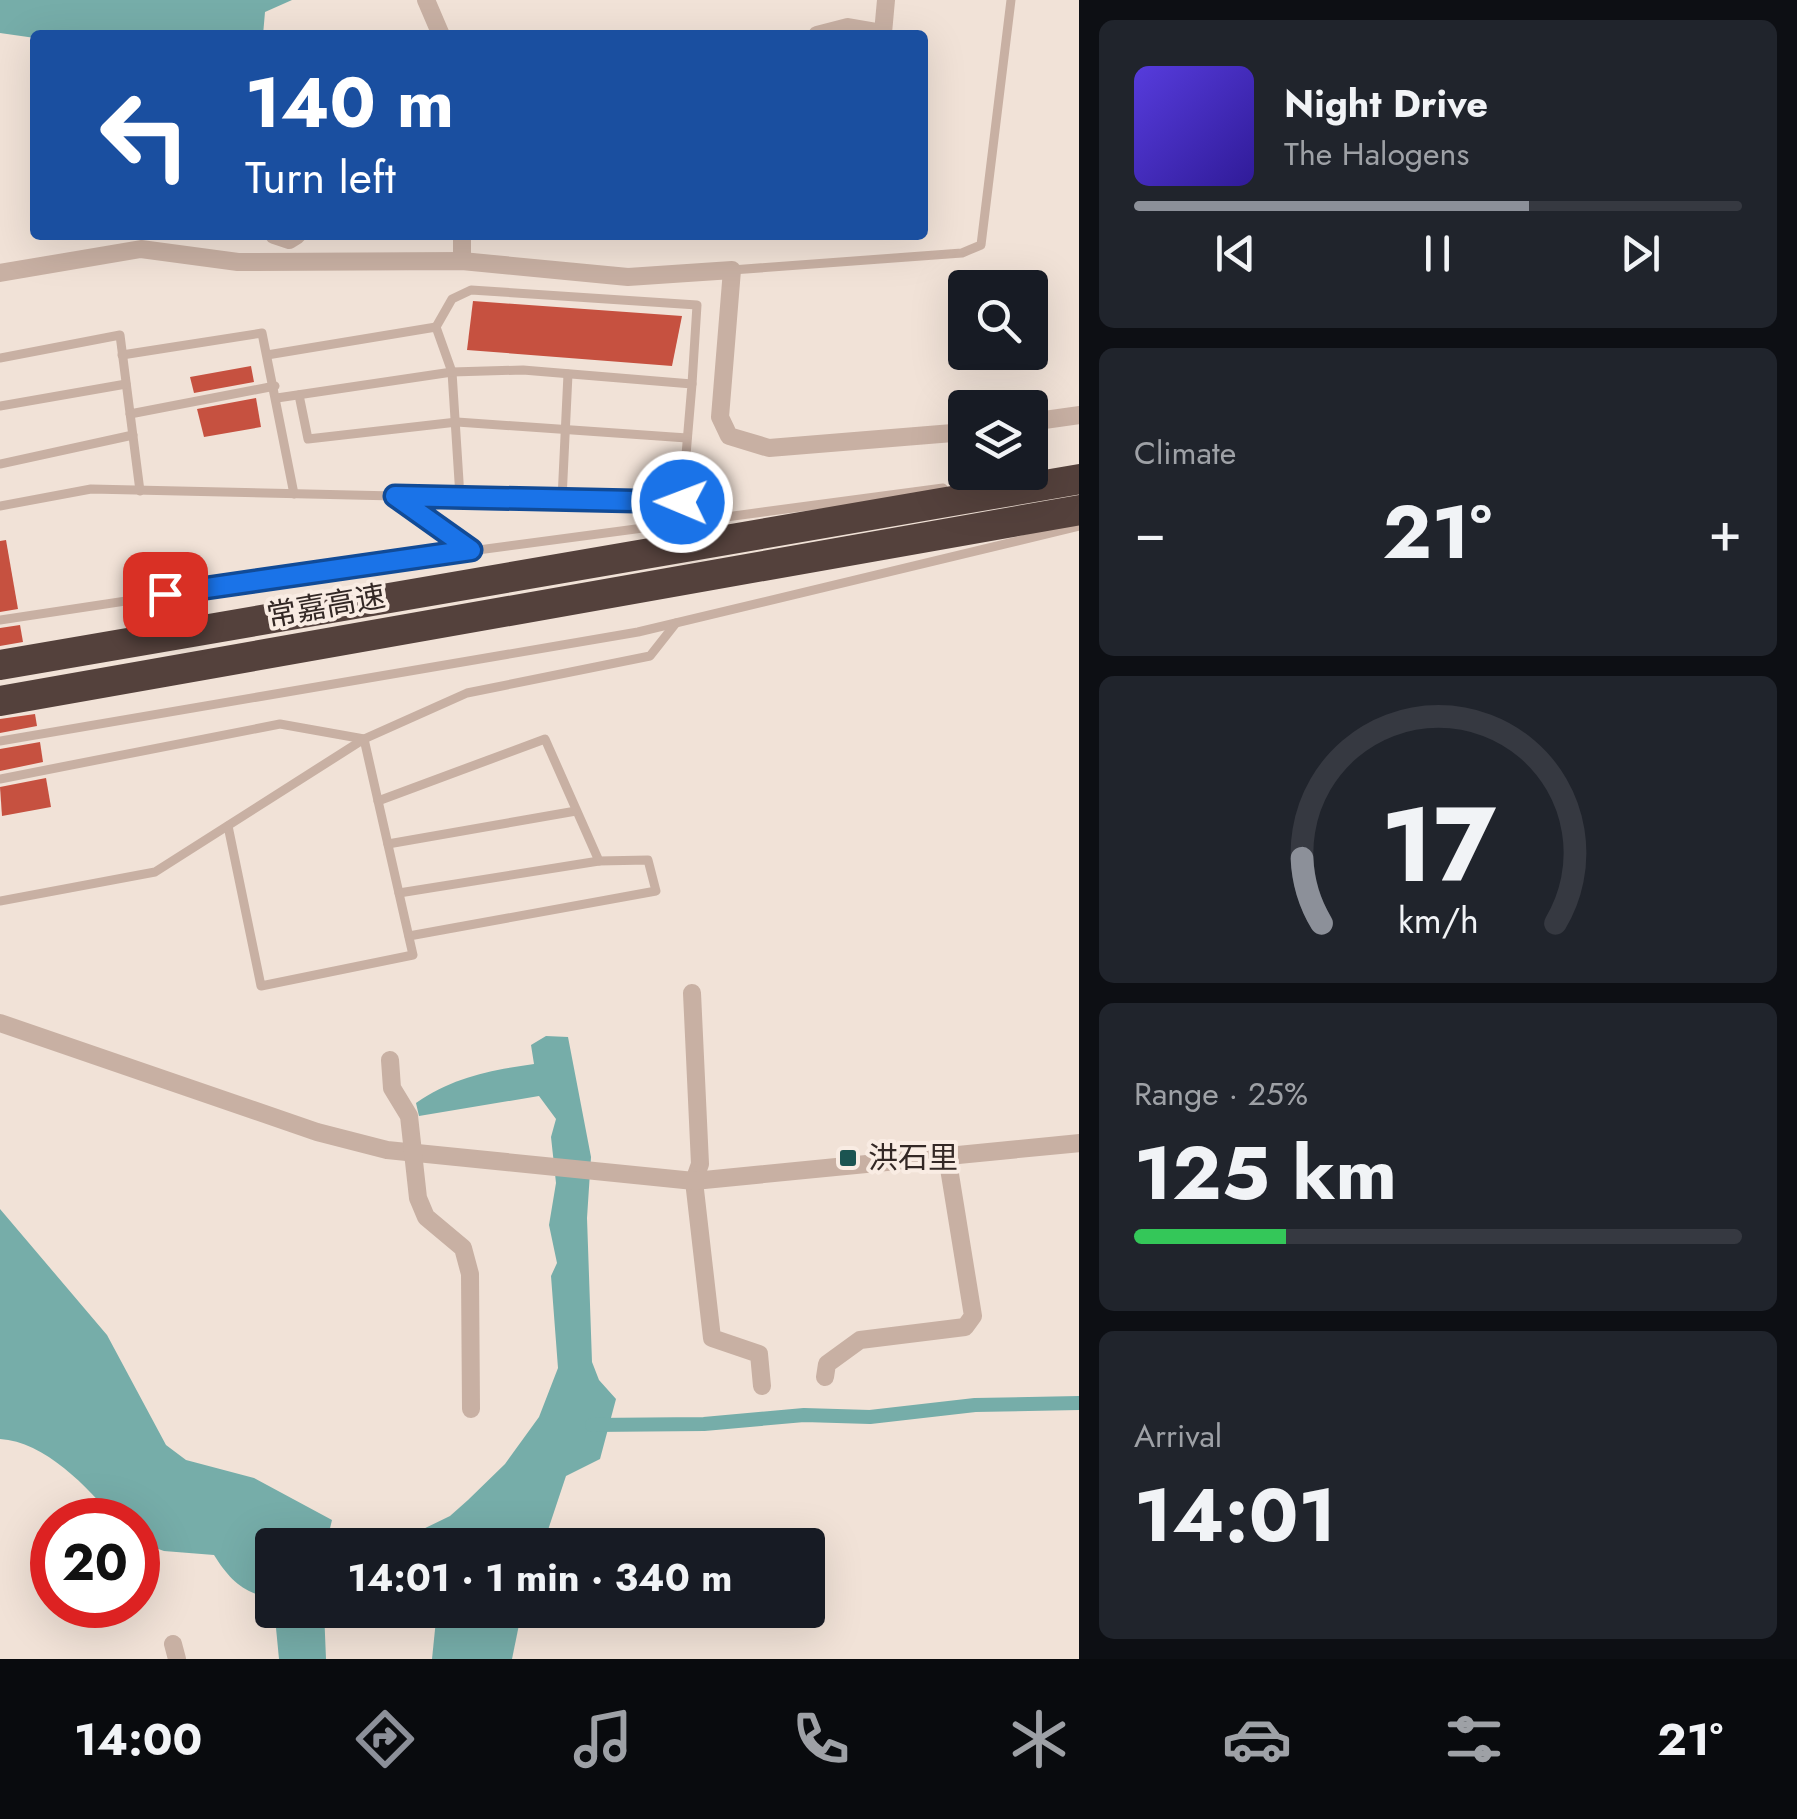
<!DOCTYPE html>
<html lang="en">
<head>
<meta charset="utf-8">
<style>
	body { margin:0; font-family:Jost,"Noto Sans SC",sans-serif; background:#20242c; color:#f1f3f6; height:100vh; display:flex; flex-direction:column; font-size:38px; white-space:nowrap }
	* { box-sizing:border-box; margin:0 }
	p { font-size:32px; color:#9ea1a6 }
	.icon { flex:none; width:55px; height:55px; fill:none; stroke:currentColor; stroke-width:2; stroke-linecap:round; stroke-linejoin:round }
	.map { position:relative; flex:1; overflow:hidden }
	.drawer { display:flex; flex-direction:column; gap:20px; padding:20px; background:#0d0f14; width:718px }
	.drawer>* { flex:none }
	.banner { position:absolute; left:30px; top:30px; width:898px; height:210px; border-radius:10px; box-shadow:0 10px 40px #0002; background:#1a4fa0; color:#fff; overflow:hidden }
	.fabs { position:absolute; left:948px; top:270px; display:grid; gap:20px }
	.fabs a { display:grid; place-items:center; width:100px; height:100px; border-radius:10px; background:#171b24; box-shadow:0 10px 40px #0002; font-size:50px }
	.speed { position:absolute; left:30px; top:1498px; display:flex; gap:20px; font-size:50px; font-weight:700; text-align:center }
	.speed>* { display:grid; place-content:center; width:130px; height:130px; border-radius:50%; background:#171b24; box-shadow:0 10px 40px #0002; line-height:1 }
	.speed .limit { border:15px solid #d22; background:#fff; color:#111 }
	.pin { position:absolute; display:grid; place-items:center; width:85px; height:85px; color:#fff; margin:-42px; border-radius:20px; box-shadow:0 5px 15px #0006 }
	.me { position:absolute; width:110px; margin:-55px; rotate:271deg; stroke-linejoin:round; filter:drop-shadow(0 0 8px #0008) }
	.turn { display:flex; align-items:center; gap:35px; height:210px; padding:0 50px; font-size:45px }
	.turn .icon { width:130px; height:130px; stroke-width:2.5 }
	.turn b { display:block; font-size:70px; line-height:85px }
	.big { font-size:75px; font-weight:700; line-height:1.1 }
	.drawer .card { flex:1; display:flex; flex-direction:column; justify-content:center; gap:15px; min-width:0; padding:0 35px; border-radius:15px; background:#20242c }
	.drawer .dial { align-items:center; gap:0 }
	.dial svg { height:260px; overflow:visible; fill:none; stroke:#363941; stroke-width:7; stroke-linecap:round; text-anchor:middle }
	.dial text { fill:#f1f3f6; stroke:none }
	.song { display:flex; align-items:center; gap:30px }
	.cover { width:120px; height:120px; border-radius:15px; background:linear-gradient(135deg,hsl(250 70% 55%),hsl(250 70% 35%)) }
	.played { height:10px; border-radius:5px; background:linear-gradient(90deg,#8c9099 65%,#363941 65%) }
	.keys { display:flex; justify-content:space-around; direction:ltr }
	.heat { display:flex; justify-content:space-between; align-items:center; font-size:55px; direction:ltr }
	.charge { height:15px; border-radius:8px; background:linear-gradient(90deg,#34c759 25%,#363941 0) }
	.trip { position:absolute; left:255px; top:1528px; width:570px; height:100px; border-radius:10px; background:#171b24; box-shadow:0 10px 40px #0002; font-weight:700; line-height:100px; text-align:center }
	.dock { display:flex; height:160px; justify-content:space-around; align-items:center; background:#090b0e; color:#9ea1a6 }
	.dock .icon { width:70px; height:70px }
	.dock .selected { color:#8c9099 }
	.dock b { font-size:45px; color:#f1f3f6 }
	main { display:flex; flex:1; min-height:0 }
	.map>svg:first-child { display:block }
</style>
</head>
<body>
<main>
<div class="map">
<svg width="1080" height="1659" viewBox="0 0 1080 1659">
	<rect width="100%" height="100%" fill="#f1e2d7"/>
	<!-- water -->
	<g fill="#76ada9">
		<path d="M 0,0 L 292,0 L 265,12 L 263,35 L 35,38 L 0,33 Z"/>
		<path d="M 546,1036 L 568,1037 L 591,1157 L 587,1218 L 592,1362 L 599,1380 L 616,1399 L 600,1459 L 566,1476 L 543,1545 L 413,1545 L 415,1533 L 450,1516 L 468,1500 L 505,1464 L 539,1417 L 558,1368 L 551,1276 L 557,1263 L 549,1225 L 556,1183 L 551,1137 L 556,1119 L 539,1096 L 419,1116 L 416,1103 C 453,1077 491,1070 534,1064 L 531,1045 Z"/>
		<path d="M 0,1209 L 107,1335 L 166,1445 L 186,1460 L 254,1478 L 332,1520 L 326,1545 L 272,1545 L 272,1610 L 324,1610 L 326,1659 L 279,1659 L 276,1628 L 264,1597 C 239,1589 228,1577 214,1555 L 164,1551 L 138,1542 L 138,1520 L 115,1520 C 89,1488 44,1441 0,1439 Z"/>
		<path d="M 437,1610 L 522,1610 L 512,1659 L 432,1659 Z"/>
	</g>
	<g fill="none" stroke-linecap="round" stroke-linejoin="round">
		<!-- canal -->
		<path stroke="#76ada9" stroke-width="14" d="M 592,1425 L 704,1424 L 804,1415 L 870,1417 L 975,1405 L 1080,1403"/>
	</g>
	<!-- building -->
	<g fill="#c65140">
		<path d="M 473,301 L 682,316 L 672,366 L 467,350 Z"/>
		<path d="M 251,366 L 254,382 L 194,393 L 190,377 Z"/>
		<path d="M 256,398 L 261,427 L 204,437 L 197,409 Z"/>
		<path d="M 6,540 L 18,609 L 0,612 L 0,541 Z"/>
		<path d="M 20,625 L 23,642 L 0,646 L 0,628 Z"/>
		<path d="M 35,714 L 37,726 L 0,733 L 0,719 Z"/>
		<path d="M 40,742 L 43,762 L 0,771 L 0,749 Z"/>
		<path d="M 46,778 L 51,807 L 2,816 L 0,787 Z"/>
	</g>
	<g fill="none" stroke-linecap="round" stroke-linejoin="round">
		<!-- lane -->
		<g stroke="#c8b0a3" stroke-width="9">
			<path d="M 732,270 L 962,253 L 981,245 L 1011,0"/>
			<path d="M 436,327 L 452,299 L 471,290 L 697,305 L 692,384"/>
			<path d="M 122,355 L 262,333 L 294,494"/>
			<path d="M 267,355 L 436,327 L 452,372 L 460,497"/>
			<path d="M 0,358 L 120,335 L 140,491"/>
			<path d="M 299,395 L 308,439 L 457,422 L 687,438"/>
			<path d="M 277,398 L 452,372 L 523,370 L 692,384 L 682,502 L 395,496"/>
			<path d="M 0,406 L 126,384"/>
			<path d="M 130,414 L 275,386"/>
			<path d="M 0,464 L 133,435"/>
			<path d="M 562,499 L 568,374"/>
			<path d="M 0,506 L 91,489 L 395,496 L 471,550"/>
			<path d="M 0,620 L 343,568 L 943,488"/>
			<path d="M 0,741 L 638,632 L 1080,526"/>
			<path d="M 0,779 L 280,724 L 364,739 L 413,955 L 261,986 L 228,826"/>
			<path d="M 378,801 L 545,739 L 599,861 L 648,860 L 656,891 L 409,936"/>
			<path d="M 388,844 L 576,811"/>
			<path d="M 399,893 L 599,861"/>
			<path d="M 0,901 L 155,872 L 364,739 L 467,693 L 650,656 L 676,623"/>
		</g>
		<!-- street -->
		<g stroke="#c8b0a3" stroke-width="18">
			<path d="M 426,0 L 441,35"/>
			<path d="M 817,35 L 848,27 L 883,33 L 886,0"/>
			<path d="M 274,235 L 289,240 L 297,235"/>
			<path d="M 462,235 L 462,261"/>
			<path d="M 0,273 L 141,249 L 238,262 L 462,261 L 628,277 L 732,270 L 720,417 L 729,436 L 769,448 L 965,432"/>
			<path d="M 1030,422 L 1080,415"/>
			<path d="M 692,993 L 700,1164 L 694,1181 L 712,1338 L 759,1354 L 762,1386"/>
			<path d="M 0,1023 L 317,1132 L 387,1150 L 694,1181 L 1080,1143"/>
			<path d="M 390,1060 L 392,1088 L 409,1116 L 418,1198 L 426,1217 L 463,1248 L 470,1274 L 471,1409"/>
			<path d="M 825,1377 L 827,1364 L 860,1340 L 965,1327 L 973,1316 L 947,1156"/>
			<path d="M 173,1644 L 177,1659"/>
		</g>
		<!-- highway -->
		<g stroke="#54413c" stroke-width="30">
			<path d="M 0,665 L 1080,479"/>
			<path d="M 0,701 L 1080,510"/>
		</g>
	</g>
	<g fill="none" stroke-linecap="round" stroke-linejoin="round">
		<!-- route casing -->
		<g stroke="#114b97" stroke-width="25">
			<path id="route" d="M 165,594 L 471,550 L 395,496 L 682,502"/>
		</g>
		<!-- route -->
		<use href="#route" stroke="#1a73e8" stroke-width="18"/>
	</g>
	<!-- markers -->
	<rect fill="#1b5451" stroke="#f9ece3" stroke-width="4" x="838" y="1148" width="20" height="20" rx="5"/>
	<g text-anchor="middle" stroke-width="8" stroke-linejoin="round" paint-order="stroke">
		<!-- street labels -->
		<g font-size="30" fill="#332825" stroke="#f9ece3">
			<text transform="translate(326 606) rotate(-10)" y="10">常嘉高速</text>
		</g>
		<!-- poi labels -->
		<g font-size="30" fill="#332825" stroke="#f9ece3" text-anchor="start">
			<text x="868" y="1168">洪石里</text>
		</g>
	</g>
</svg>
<div class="fabs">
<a><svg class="icon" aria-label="search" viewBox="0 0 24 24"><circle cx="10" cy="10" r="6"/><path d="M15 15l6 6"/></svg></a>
<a><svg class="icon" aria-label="layers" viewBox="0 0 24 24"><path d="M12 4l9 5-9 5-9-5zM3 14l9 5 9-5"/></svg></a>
</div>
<div class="speed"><div class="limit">20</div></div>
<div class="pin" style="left:165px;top:594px;background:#d93025"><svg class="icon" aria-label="arrive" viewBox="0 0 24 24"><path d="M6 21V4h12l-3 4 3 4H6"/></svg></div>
<svg class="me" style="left:682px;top:502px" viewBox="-20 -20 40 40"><circle r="17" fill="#1a73e8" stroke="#fff" stroke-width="3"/><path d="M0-11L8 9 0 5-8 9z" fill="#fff"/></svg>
<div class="trip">14:01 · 1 min · 340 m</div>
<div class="banner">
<div class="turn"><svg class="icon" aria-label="left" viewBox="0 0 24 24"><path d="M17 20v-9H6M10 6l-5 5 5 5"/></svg><div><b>140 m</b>Turn left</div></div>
</div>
</div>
<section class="drawer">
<div class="card">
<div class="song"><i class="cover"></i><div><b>Night Drive</b><p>The Halogens</p></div></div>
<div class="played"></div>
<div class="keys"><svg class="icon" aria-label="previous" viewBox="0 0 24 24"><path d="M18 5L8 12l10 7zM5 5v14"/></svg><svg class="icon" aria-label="pause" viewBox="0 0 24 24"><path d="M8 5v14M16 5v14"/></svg><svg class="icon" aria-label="next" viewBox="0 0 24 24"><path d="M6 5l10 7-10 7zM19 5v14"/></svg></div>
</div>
<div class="card"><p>Climate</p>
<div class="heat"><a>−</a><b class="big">21°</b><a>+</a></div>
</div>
<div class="card dial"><svg viewBox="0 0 100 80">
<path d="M14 69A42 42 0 1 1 86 69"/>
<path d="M14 69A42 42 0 0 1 8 49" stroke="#8c9099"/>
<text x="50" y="56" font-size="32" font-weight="700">17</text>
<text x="50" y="72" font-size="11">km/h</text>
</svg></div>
<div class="card"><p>Range · 25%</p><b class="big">125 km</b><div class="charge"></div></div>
<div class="card"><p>Arrival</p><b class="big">14:01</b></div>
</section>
</main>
<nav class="dock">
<b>14:00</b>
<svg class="icon selected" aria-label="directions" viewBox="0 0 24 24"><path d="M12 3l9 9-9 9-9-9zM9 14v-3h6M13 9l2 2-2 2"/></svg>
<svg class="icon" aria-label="music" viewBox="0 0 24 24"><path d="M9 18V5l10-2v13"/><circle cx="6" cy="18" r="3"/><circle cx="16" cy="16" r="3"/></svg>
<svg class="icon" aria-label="phone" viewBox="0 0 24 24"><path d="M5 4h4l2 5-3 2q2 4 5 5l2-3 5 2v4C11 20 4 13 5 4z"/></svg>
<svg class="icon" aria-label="climate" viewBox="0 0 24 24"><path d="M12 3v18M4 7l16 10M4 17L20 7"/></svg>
<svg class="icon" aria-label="car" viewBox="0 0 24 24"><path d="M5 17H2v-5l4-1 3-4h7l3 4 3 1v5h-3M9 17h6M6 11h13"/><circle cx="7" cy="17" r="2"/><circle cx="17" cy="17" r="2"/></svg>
<svg class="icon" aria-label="filters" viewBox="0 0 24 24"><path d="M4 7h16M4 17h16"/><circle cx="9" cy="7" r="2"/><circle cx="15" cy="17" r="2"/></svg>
<b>21°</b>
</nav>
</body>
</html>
